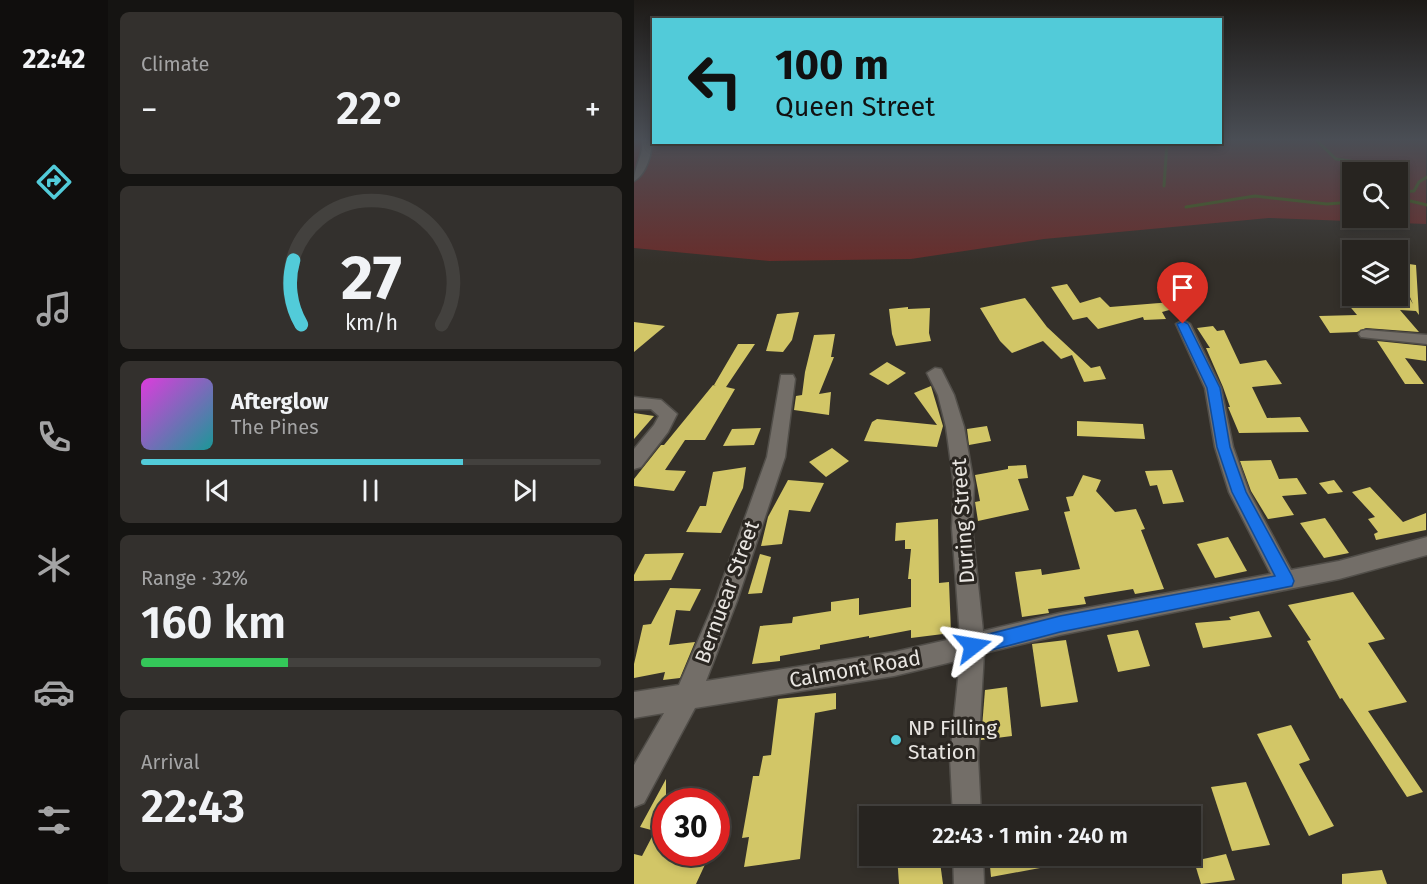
<!DOCTYPE html>
<html lang="en">
<head>
<meta charset="utf-8">
<style>
	body { margin:0; font-family:"Fira Sans",sans-serif; background:#33302d; color:#f1f3f6; height:100vh; display:flex; flex-direction:column; font-size:22px; white-space:nowrap }
	* { box-sizing:border-box; margin:0 }
	p { font-size:20px; color:#a4a4a5 }
	.icon { flex:none; width:33px; height:33px; fill:none; stroke:currentColor; stroke-width:2; stroke-linecap:round; stroke-linejoin:round }
	.map { position:relative; flex:1; overflow:hidden }
	.drawer { display:flex; flex-direction:column; gap:12px; padding:12px; background:#151412; width:526px }
	.drawer>* { flex:none }
	.top-card { position:absolute; left:18px; top:18px; width:570px; height:126px; border-radius:0px; box-shadow:0 3px 9px #0003,0 0 0 2px #43413e; background:#52cbd9; color:#111; overflow:hidden }
	.tools { position:absolute; left:708px; top:162px; display:grid; gap:12px }
	.tools a { display:grid; place-items:center; width:66px; height:66px; border-radius:0px; background:#272420; box-shadow:0 3px 9px #0003,0 0 0 2px #43413e; font-size:30px }
	.speed { position:absolute; left:18px; top:788px; display:flex; gap:12px; font-size:30px; font-weight:700; text-align:center }
	.speed>* { display:grid; place-content:center; width:78px; height:78px; border-radius:50%; background:#272420; box-shadow:0 3px 9px #0003,0 0 0 2px #43413e; line-height:1 }
	.speed .limit { border:9px solid #d22; background:#fff; color:#111 }
	.pin { position:absolute; display:grid; place-items:center; width:51px; height:51px; color:#fff; margin:-62px -26px; border-radius:50% 50% 50% 0; rotate:-45deg; box-shadow:0 0 6px #0007 }
	.pin .icon { rotate:45deg }
	.me { position:absolute; width:66px; margin:-33px; rotate:76deg; stroke-linejoin:round; filter:drop-shadow(0 0 4px #0008) }
	.turn { display:flex; align-items:center; gap:21px; height:126px; padding:0 24px; font-size:27px }
	.turn .icon { width:78px; height:78px; stroke-width:2.5 }
	.turn b { display:block; font-size:42px; line-height:51px }
	.big { font-size:45px; font-weight:600; line-height:1.1 }
	.drawer .card { flex:1; display:flex; flex-direction:column; justify-content:center; gap:9px; min-width:0; padding:0 21px; border-radius:9px; background:#33302d }
	.drawer .dial { align-items:center; gap:0 }
	.dial svg { height:156px; overflow:visible; fill:none; stroke:#43413e; stroke-width:7; stroke-linecap:round; text-anchor:middle }
	.dial text { fill:#f1f3f6; stroke:none }
	.song { display:flex; align-items:center; gap:18px }
	.cover { width:72px; height:72px; border-radius:9px; background:linear-gradient(135deg,hsl(300 70% 55%),hsl(180 70% 35%)) }
	.played { height:6px; border-radius:3px; background:linear-gradient(90deg,#52cbd9 70%,#43413e 70%) }
	.keys { display:flex; justify-content:space-around; direction:ltr }
	.heat { display:flex; justify-content:space-between; align-items:center; font-size:33px; direction:ltr }
	.charge { height:9px; border-radius:4px; background:linear-gradient(90deg,#34c759 32%,#43413e 0) }
	.trip { position:absolute; left:225px; top:806px; width:342px; height:60px; border-radius:0px; background:#272420; box-shadow:0 3px 9px #0003,0 0 0 2px #43413e; font-weight:600; line-height:60px; text-align:center }
	main { display:flex; flex:1; min-height:0 }
	.dock { display:flex; flex-direction:column; width:108px; justify-content:space-around; align-items:center; background:#100e0d; color:#a4a4a5 }
	.dock .icon { width:42px; height:42px }
	.dock .on { color:#52cbd9 }
	.dock b { font-size:27px; color:#f1f3f6 }
	.map>svg:first-child { display:block }
</style>
</head>
<body>
<main>
<nav class="dock">
<b>22:42</b>
<svg class="icon on" aria-label="directions" viewBox="0 0 24 24"><path d="M12 3l9 9-9 9-9-9zM9 14v-3h6M13 9l2 2-2 2"/></svg>
<svg class="icon" aria-label="music" viewBox="0 0 24 24"><path d="M9 18V5l10-2v13"/><circle cx="6" cy="18" r="3"/><circle cx="16" cy="16" r="3"/></svg>
<svg class="icon" aria-label="phone" viewBox="0 0 24 24"><path d="M5 4h4l2 5-3 2q2 4 5 5l2-3 5 2v4C11 20 4 13 5 4z"/></svg>
<svg class="icon" aria-label="climate" viewBox="0 0 24 24"><path d="M12 3v18M4 7l16 10M4 17L20 7"/></svg>
<svg class="icon" aria-label="car" viewBox="0 0 24 24"><path d="M5 17H2v-5l4-1 3-4h7l3 4 3 1v5h-3M9 17h6M6 11h13"/><circle cx="7" cy="17" r="2"/><circle cx="17" cy="17" r="2"/></svg>
<svg class="icon" aria-label="filters" viewBox="0 0 24 24"><path d="M4 7h16M4 17h16"/><circle cx="9" cy="7" r="2"/><circle cx="15" cy="17" r="2"/></svg>
</nav>
<section class="drawer">
<div class="card"><p>Climate</p>
<div class="heat"><a>−</a><b class="big">22°</b><a>+</a></div>
</div>
<div class="card dial"><svg viewBox="0 0 100 80">
<path d="M14 69A42 42 0 1 1 86 69"/>
<path d="M14 69A42 42 0 0 1 10 36" stroke="#52cbd9"/>
<text x="50" y="56" font-size="32" font-weight="700">27</text>
<text x="50" y="72" font-size="11">km/h</text>
</svg></div>
<div class="card">
<div class="song"><i class="cover"></i><div><b>Afterglow</b><p>The Pines</p></div></div>
<div class="played"></div>
<div class="keys"><svg class="icon" aria-label="previous" viewBox="0 0 24 24"><path d="M18 5L8 12l10 7zM5 5v14"/></svg><svg class="icon" aria-label="pause" viewBox="0 0 24 24"><path d="M8 5v14M16 5v14"/></svg><svg class="icon" aria-label="next" viewBox="0 0 24 24"><path d="M6 5l10 7-10 7zM19 5v14"/></svg></div>
</div>
<div class="card"><p>Range · 32%</p><b class="big">160 km</b><div class="charge"></div></div>
<div class="card"><p>Arrival</p><b class="big">22:43</b></div>
</section>
<div class="map">
<svg width="793" height="884" viewBox="0 0 793 884">
	<rect width="100%" height="100%" fill="#34302a"/>
	<!-- green -->
	<path fill="#682d2b" fill-rule="evenodd" d="M 19,140 L 20,142 L 586,142 L 587,140 L 792,140 L 792,224 L 635,218 L 410,239 L 277,259 L 135,261 L 0,248 L 0,141 ZM 718,172 L 764,172 L 764,218 L 718,218 Z"/>
	<g fill="none" stroke-linecap="round" stroke-linejoin="round">
		<!-- stream -->
		<g stroke="#435b1c" stroke-width="3">
			<path d="M 682,140 L 702,159 L 737,164 L 752,172"/>
			<path d="M 530,186 L 533,142"/>
			<path d="M 764,192 L 780,191 L 785,182 L 793,177"/>
			<path d="M 764,198 L 793,205"/>
			<path d="M 552,207 L 621,196 L 693,204 L 718,202"/>
		</g>
	</g>
	<!-- building -->
	<g fill="#d2c667">
		<path d="M 768,263 L 782,265 L 785,315 L 782,311 L 766,310 L 785,332 L 732,328 L 723,332 L 696,333 L 685,316 L 723,315 L 713,303 L 718,303 L 714,296 L 774,296 L 779,304 L 769,281 Z"/>
		<path d="M 433,284 L 446,303 L 466,297 L 476,307 L 538,302 L 539,309 L 528,312 L 532,319 L 510,320 L 509,317 L 464,329 L 453,317 L 439,320 L 417,287 Z"/>
		<path d="M 391,298 L 413,327 L 457,368 L 466,366 L 472,379 L 450,382 L 438,355 L 427,359 L 409,341 L 378,353 L 366,341 L 346,308 Z"/>
		<path d="M 274,307 L 274,309 L 296,308 L 295,333 L 297,341 L 262,346 L 258,334 L 255,309 Z"/>
		<path d="M 165,312 L 158,340 L 149,352 L 132,351 L 143,314 Z"/>
		<path d="M 0,322 L 31,326 L 0,352 Z"/>
		<path d="M 579,326 L 583,331 L 590,330 L 606,364 L 632,360 L 648,384 L 618,387 L 633,418 L 666,417 L 675,432 L 605,433 L 594,407 L 596,407 L 589,387 L 572,348 L 576,348 L 563,328 Z"/>
		<path d="M 201,334 L 197,357 L 200,357 L 185,394 L 197,392 L 195,415 L 160,410 L 162,396 L 168,395 L 171,372 L 180,335 Z"/>
		<path d="M 743,341 L 792,346 L 792,361 L 771,358 L 790,384 L 771,384 Z"/>
		<path d="M 104,344 L 121,344 L 92,387 L 101,389 L 71,440 L 51,440 L 31,470 L 52,471 L 40,491 L 0,486 L 0,479 L 27,445 L 30,445 L 79,385 L 82,386 L 80,385 Z"/>
		<path d="M 253,362 L 272,373 L 254,385 L 235,374 Z"/>
		<path d="M 297,386 L 309,426 L 303,447 L 230,441 L 238,422 L 243,419 L 303,425 L 280,393 Z"/>
		<path d="M 0,413 L 20,416 L 0,439 Z"/>
		<path d="M 443,421 L 509,424 L 511,439 L 443,436 Z"/>
		<path d="M 353,426 L 357,441 L 335,445 L 333,429 Z"/>
		<path d="M 127,428 L 120,445 L 89,446 L 98,429 Z"/>
		<path d="M 198,448 L 215,461 L 192,477 L 175,462 Z"/>
		<path d="M 637,460 L 645,479 L 663,478 L 673,494 L 648,496 L 660,515 L 634,519 L 617,491 L 606,461 Z"/>
		<path d="M 392,465 L 394,478 L 384,479 L 395,510 L 344,521 L 341,502 L 346,501 L 341,475 L 374,469 L 374,466 Z"/>
		<path d="M 112,467 L 109,488 L 87,533 L 52,532 L 66,506 L 72,506 L 79,472 Z"/>
		<path d="M 538,470 L 550,502 L 529,504 L 523,485 L 516,486 L 511,471 Z"/>
		<path d="M 449,475 L 467,480 L 462,491 L 481,512 L 502,509 L 511,529 L 507,530 L 530,589 L 501,594 L 499,589 L 450,597 L 452,604 L 414,609 L 415,613 L 388,617 L 381,572 L 407,569 L 408,575 L 446,569 L 430,512 L 436,511 L 432,497 L 439,496 Z"/>
		<path d="M 154,480 L 190,483 L 176,512 L 155,510 L 148,544 L 127,546 L 134,517 Z"/>
		<path d="M 700,480 L 709,492 L 694,494 L 685,483 Z"/>
		<path d="M 736,487 L 769,522 L 792,513 L 792,530 L 742,540 L 740,534 L 744,532 L 734,519 L 741,517 L 718,492 Z"/>
		<path d="M 691,518 L 715,553 L 690,558 L 666,523 Z"/>
		<path d="M 304,519 L 305,583 L 315,582 L 317,633 L 277,638 L 277,630 L 235,638 L 235,636 L 186,645 L 186,649 L 146,656 L 146,661 L 118,664 L 126,626 L 158,623 L 159,617 L 197,611 L 197,602 L 225,598 L 225,615 L 277,607 L 277,579 L 274,579 L 277,549 L 271,549 L 271,540 L 261,541 L 262,523 Z"/>
		<path d="M 594,537 L 613,571 L 581,578 L 563,544 Z"/>
		<path d="M 50,553 L 37,580 L 0,581 L 0,575 L 11,554 Z"/>
		<path d="M 126,554 L 137,557 L 128,593 L 114,594 Z"/>
		<path d="M 36,588 L 67,589 L 56,611 L 42,610 L 35,645 L 61,642 L 46,678 L 29,680 L 31,672 L 0,678 L 0,664 L 9,625 L 17,624 Z"/>
		<path d="M 719,592 L 751,639 L 734,643 L 773,702 L 734,711 L 789,792 L 773,797 L 708,698 L 706,699 L 673,641 L 677,640 L 654,605 Z"/>
		<path d="M 625,611 L 638,637 L 569,648 L 561,623 L 597,620 L 595,617 Z"/>
		<path d="M 504,630 L 516,666 L 484,672 L 473,635 Z"/>
		<path d="M 432,640 L 444,702 L 407,707 L 398,644 Z"/>
		<path d="M 373,687 L 378,736 L 347,740 L 351,690 Z"/>
		<path d="M 202,693 L 202,709 L 181,713 L 166,859 L 110,867 L 115,837 L 108,838 L 119,776 L 125,776 L 129,756 L 137,755 L 144,699 Z"/>
		<path d="M 657,725 L 676,760 L 665,764 L 700,826 L 675,836 L 623,734 Z"/>
		<path d="M 32,779 L 32,852 L 47,852 L 74,858 L 62,884 L 0,884 L 0,854 L 8,856 L 21,831 L 6,827 Z"/>
		<path d="M 612,782 L 636,845 L 598,851 L 577,787 Z"/>
		<path d="M 592,854 L 601,880 L 567,884 L 560,861 Z"/>
		<path d="M 263,855 L 305,855 L 309,884 L 265,884 Z"/>
		<path d="M 355,855 L 404,855 L 406,868 L 357,877 Z"/>
		<path d="M 748,870 L 753,884 L 708,884 L 708,874 Z"/>
	</g>
	<g fill="none" stroke-linecap="round" stroke-linejoin="round">
		<!-- street casing -->
		<g stroke="#514e49" stroke-width="3">
			<g id="street">
				<path d="M 8,140 L 17,140 C 19,152 12,175 0,181 C 0,166 10,155 8,140 Z"/>
				<path d="M 549,320 L 556,324 L 587,388 L 599,447 L 615,492 L 657,570 L 705,561 L 793,537 L 793,555 L 705,579 L 426,635 L 350,653 L 344,757 L 347,816 L 319,816 L 316,757 L 326,660 L 260,676 L 61,708 L 10,803 L 0,807 L 0,765 L 30,713 L 0,718 L 0,692 L 45,685 L 81,601 L 133,457 L 147,375 L 159,375 L 161,379 L 151,457 L 103,601 L 72,681 L 260,652 L 326,637 L 318,528 L 320,485 L 312,427 L 304,395 L 293,373 L 301,368 L 307,369 L 320,395 L 330,427 L 340,485 L 338,528 L 349,631 L 426,613 L 637,574 L 595,492 L 581,447 L 571,388 L 542,324 Z"/>
				<path d="M 732,330 L 793,335 L 793,344 L 727,337 L 725,334 L 727,331 Z"/>
				<path d="M 0,397 L 27,400 L 43,414 L 34,432 L 7,467 L 0,469 L 0,449 L 20,425 L 25,416 L 17,409 L 0,409 Z"/>
				<path d="M 319,855 L 349,855 L 350,884 L 320,884 Z"/>
			</g>
		</g>
		<!-- street -->
		<use href="#street" fill="#736e68" fill-rule="evenodd"/>
	</g>
	<!-- sky -->
	<linearGradient id="sky" x2="0" y2="1"><stop stop-color="#1d1a17"/><stop offset="0.53" stop-color="#4a4e55"/><stop offset="1" stop-color="#4a4e55" stop-opacity="0"/></linearGradient>
	<rect width="793" height="263" fill="url(#sky)"/>
	<!-- route -->
	<path fill="#1a73e8" stroke="#114b97" stroke-width="1.5" d="M 549,321 L 554,324 L 586,388 L 596,447 L 612,492 L 658,576 L 660,581 L 658,586 L 426,632 L 339,655 L 332,652 L 330,646 L 332,640 L 339,638 L 426,616 L 641,576 L 598,492 L 583,447 L 573,388 L 543,324 Z"/>
	<!-- markers -->
	<circle fill="#52cbd9" stroke="#2a2621" stroke-width="2" cx="262" cy="740" r="6"/>
	<g text-anchor="middle" stroke-width="6" stroke-linejoin="round" paint-order="stroke">
		<!-- near-street labels -->
		<g font-size="21" fill="#e9e6e2" stroke="#2a2621">
			<text transform="translate(329 521) rotate(-94)" y="7">During Street</text>
			<text transform="translate(93 592) rotate(-70)" y="7">Bernuear Street</text>
			<text transform="translate(221 669) rotate(-10)" y="7">Calmont Road</text>
		</g>
		<!-- near-poi labels -->
		<g font-size="21" fill="#e9e6e2" stroke="#2a2621" text-anchor="start">
			<text x="274" y="735">NP Filling<tspan x="274" dy="24">Station</tspan></text>
		</g>
	</g>
</svg>
<div class="tools">
<a><svg class="icon" aria-label="search" viewBox="0 0 24 24"><circle cx="10" cy="10" r="6"/><path d="M15 15l6 6"/></svg></a>
<a><svg class="icon" aria-label="layers" viewBox="0 0 24 24"><path d="M12 4l9 5-9 5-9-5zM3 14l9 5 9-5"/></svg></a>
</div>
<div class="speed"><div class="limit">30</div></div>
<div class="pin" style="left:549px;top:324px;background:#d93025"><svg class="icon" aria-label="arrive" viewBox="0 0 24 24"><path d="M6 21V4h12l-3 4 3 4H6"/></svg></div>
<svg class="me" style="left:339px;top:646px" viewBox="-20 -20 40 40"><path d="M0-17L14 15 0 8-14 15z" fill="#1a73e8" stroke="#fff" stroke-width="4"/></svg>
<div class="trip">22:43 · 1 min · 240 m</div>
<div class="top-card">
<div class="turn"><svg class="icon" aria-label="left" viewBox="0 0 24 24"><path d="M17 20v-9H6M10 6l-5 5 5 5"/></svg><div><b>100 m</b>Queen Street</div></div>
</div>
</div>
</main>
</body>
</html>
